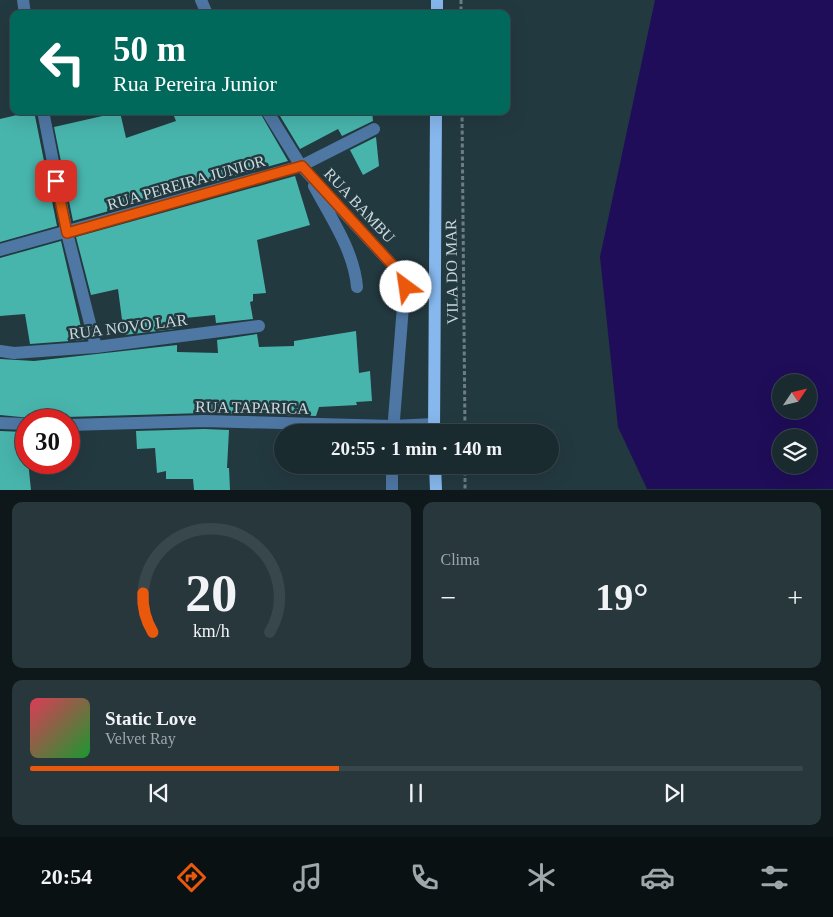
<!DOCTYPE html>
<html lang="pt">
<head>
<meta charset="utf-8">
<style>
	body { margin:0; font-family:"Times New Roman",serif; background:#27373c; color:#f1f3f6; height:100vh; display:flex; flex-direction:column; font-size:19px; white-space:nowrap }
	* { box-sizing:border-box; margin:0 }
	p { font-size:16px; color:#9fa7ab }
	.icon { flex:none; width:28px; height:28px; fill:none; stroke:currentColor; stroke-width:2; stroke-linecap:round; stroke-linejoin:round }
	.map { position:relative; height:490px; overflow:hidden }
	.panel { display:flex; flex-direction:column; gap:12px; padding:12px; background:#0e181a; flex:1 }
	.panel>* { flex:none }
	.hud { position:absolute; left:10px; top:10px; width:500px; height:105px; border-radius:10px; box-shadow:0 5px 20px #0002,0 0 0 1px #38474c; background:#00695c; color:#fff; overflow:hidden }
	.needle { width:32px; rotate:55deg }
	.buttons { position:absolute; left:772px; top:374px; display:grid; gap:10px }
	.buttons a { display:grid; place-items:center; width:45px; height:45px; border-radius:50%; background:#1a2b30; box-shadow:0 5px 20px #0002,0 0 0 1px #38474c; font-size:25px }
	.speed { position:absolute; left:15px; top:409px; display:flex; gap:10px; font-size:25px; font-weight:700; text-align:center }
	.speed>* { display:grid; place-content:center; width:65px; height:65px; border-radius:50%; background:#1a2b30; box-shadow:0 5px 20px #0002,0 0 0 1px #38474c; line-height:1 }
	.speed .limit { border:8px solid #d22; background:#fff; color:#111 }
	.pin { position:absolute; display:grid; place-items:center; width:42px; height:42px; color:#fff; margin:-21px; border-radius:10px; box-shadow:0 2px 8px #0006 }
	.me { position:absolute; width:55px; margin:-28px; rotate:329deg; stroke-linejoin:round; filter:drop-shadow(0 0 4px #0008) }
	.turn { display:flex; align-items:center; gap:18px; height:105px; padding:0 20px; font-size:22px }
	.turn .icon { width:65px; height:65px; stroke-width:2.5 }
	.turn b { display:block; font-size:35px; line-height:42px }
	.big { font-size:38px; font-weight:700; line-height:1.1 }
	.panel .tile { flex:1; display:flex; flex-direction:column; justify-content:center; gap:8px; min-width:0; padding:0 18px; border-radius:10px; background:#27373c }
	.panel .dial { align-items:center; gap:0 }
	.dial svg { height:130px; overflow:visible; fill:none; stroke:#38474c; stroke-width:7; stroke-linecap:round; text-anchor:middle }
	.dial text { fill:#f1f3f6; stroke:none }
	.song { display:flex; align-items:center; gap:15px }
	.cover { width:60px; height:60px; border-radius:8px; background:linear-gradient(135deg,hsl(350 70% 55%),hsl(130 70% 35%)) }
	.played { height:5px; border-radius:2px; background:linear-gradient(90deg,#ea580c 40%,#38474c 40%) }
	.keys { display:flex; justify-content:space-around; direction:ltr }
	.heat { display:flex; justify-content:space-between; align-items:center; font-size:28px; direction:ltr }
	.panel .tiles { flex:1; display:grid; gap:12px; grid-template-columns:1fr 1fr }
	.tile:last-child { grid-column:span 2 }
	.trip { position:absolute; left:274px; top:424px; width:285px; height:50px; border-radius:25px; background:#1a2b30; box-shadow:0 5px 20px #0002,0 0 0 1px #38474c; font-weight:700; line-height:50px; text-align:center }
	.tab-bar { display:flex; height:80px; justify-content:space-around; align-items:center; background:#0a1113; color:#9fa7ab }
	.tab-bar .icon { width:35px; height:35px }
	.tab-bar .selected { color:#ea580c }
	.tab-bar b { font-size:22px; color:#f1f3f6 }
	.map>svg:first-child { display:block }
</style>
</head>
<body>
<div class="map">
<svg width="833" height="490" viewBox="0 0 833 490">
	<rect width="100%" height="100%" fill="#233940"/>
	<!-- water -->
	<path fill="#1f0d59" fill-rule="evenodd" d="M 655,0 L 833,0 L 833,489 L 647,489 L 618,427 L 600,257 ZM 781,382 L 809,382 L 809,410 L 781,410 ZM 781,438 L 809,438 L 809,465 L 781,465 Z"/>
	<!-- building -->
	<g fill="#48b5ad">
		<path d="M 34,111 L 57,226 L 0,242 L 0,119 Z"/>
		<path d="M 172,111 L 259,111 L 288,161 L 73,221 L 54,127 L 120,112 L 126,138 L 176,121 Z"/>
		<path d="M 277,111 L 372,111 L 373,121 L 342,136 L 338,129 L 300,149 Z"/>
		<path d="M 376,137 L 379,166 L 363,175 L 350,150 Z"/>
		<path d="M 295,176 L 310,225 L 257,240 L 266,293 L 253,294 L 253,301 L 250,302 L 253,319 L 216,323 L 215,315 L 175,319 L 175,329 L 124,335 L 118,289 L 91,295 L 76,237 Z"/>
		<path d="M 61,241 L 84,340 L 30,344 L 25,314 L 0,316 L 0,258 Z"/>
		<path d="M 356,331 L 359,373 L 370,371 L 372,401 L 356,402 L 357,405 L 319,407 L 316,416 L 204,413 L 31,418 L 0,415 L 0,359 L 34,361 L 177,345 L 177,352 L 218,353 L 217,340 L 257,334 L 259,347 L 294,346 L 294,341 Z"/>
		<path d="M 204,429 L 229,430 L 227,468 L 229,468 L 230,490 L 194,490 L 193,479 L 166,479 L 166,471 L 157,473 L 155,448 L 137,449 L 136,431 Z"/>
		<path d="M 0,431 L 25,432 L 31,490 L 0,490 Z"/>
		<path d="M 297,465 L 315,465 L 315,472 L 296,472 Z"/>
	</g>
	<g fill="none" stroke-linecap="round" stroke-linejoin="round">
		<!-- path -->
		<g stroke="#6c7e84" stroke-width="3" stroke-dasharray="4 2.5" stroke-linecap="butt">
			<path d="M 461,0 L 461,14"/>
			<path d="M 462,111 L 465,432"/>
			<path d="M 465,465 L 465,490"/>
		</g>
		<!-- minor -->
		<g stroke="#4f77a4" stroke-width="12">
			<path d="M 23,0 L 25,14"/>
			<path d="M 201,0 L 207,14"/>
			<path d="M 43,111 L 67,233 L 96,347"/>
			<path d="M 267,111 L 301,166 L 398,271 L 405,281 L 393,432"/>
			<path d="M 314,186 C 331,218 354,251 357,287"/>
			<path d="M 0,250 L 301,166 L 374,129"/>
			<path d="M 0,351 L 14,353 L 96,347 L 259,326"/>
			<path d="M 0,423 L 26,424"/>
			<path d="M 69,425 L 204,421 L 393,426 L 434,424"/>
			<path d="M 392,490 L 392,465"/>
		</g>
		<!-- major -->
		<g stroke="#86b7ed" stroke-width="12">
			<path d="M 437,14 L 437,0"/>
			<path d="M 434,432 L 436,111"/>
			<path d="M 435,465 L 436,490"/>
		</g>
	</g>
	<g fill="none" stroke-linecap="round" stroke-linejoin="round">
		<!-- route casing -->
		<g stroke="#983908" stroke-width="12">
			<path id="route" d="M 56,181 L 67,233 L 302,166 L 398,271 L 406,287"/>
		</g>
		<!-- route -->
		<use href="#route" stroke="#ea580c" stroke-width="9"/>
	</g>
	<g text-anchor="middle" stroke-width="5" stroke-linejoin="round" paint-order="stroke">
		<!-- street labels -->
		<g font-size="16" fill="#cad7db" stroke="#233940">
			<text transform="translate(186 182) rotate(-16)" y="6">RUA PEREIRA JUNIOR</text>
			<text transform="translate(360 205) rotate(47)" y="6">RUA BAMBU</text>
			<text transform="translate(451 272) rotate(-91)" y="6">VILA DO MAR</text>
			<text transform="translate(128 326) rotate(-7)" y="6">RUA NOVO LAR</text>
			<text transform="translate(252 407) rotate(1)" y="6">RUA TAPARICA</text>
		</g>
	</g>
</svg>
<div class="buttons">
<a><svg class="needle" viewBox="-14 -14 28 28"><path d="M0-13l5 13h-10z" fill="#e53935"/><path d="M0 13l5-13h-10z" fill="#9fa7ab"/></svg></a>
<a><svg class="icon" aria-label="layers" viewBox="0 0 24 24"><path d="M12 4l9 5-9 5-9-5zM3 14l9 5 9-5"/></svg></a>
</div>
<div class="speed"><div class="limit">30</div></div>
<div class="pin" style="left:56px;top:181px;background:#d93025"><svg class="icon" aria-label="arrive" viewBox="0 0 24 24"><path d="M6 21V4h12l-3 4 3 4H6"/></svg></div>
<svg class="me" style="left:406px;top:287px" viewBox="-20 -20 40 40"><circle r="19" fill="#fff"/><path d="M0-13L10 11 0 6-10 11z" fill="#ea580c"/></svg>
<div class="trip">20:55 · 1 min · 140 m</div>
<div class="hud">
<div class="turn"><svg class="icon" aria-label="left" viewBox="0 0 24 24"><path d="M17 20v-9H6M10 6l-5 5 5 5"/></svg><div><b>50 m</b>Rua Pereira Junior</div></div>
</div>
</div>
<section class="panel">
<div class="tiles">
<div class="tile dial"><svg viewBox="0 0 100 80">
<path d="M14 69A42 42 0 1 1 86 69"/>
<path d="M14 69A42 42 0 0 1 8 45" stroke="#ea580c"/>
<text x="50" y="56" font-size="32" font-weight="700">20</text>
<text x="50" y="72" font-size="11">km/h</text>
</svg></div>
<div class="tile"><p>Clima</p>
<div class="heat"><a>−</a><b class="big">19°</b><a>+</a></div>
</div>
<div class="tile">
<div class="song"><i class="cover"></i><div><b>Static Love</b><p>Velvet Ray</p></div></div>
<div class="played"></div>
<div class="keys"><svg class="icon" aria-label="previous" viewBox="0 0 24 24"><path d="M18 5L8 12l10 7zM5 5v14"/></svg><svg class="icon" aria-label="pause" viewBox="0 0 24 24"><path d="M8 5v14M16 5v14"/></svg><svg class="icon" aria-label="next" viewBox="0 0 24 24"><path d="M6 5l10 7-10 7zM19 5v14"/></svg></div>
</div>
</div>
</section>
<nav class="tab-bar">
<b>20:54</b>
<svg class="icon selected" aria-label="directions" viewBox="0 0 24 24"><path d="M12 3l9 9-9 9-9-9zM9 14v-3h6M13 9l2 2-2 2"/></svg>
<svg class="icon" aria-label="music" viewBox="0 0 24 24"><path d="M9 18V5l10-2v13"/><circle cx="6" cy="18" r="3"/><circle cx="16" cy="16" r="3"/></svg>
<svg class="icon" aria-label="phone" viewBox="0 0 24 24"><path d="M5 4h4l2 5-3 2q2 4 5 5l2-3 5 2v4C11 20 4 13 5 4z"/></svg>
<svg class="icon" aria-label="climate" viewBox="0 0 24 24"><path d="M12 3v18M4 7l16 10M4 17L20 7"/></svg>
<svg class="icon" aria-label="car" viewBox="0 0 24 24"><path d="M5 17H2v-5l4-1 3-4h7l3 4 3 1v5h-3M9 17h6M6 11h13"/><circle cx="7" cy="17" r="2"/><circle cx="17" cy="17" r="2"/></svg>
<svg class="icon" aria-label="filters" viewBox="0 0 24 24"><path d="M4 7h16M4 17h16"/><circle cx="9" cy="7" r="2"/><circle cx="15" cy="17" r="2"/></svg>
</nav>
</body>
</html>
